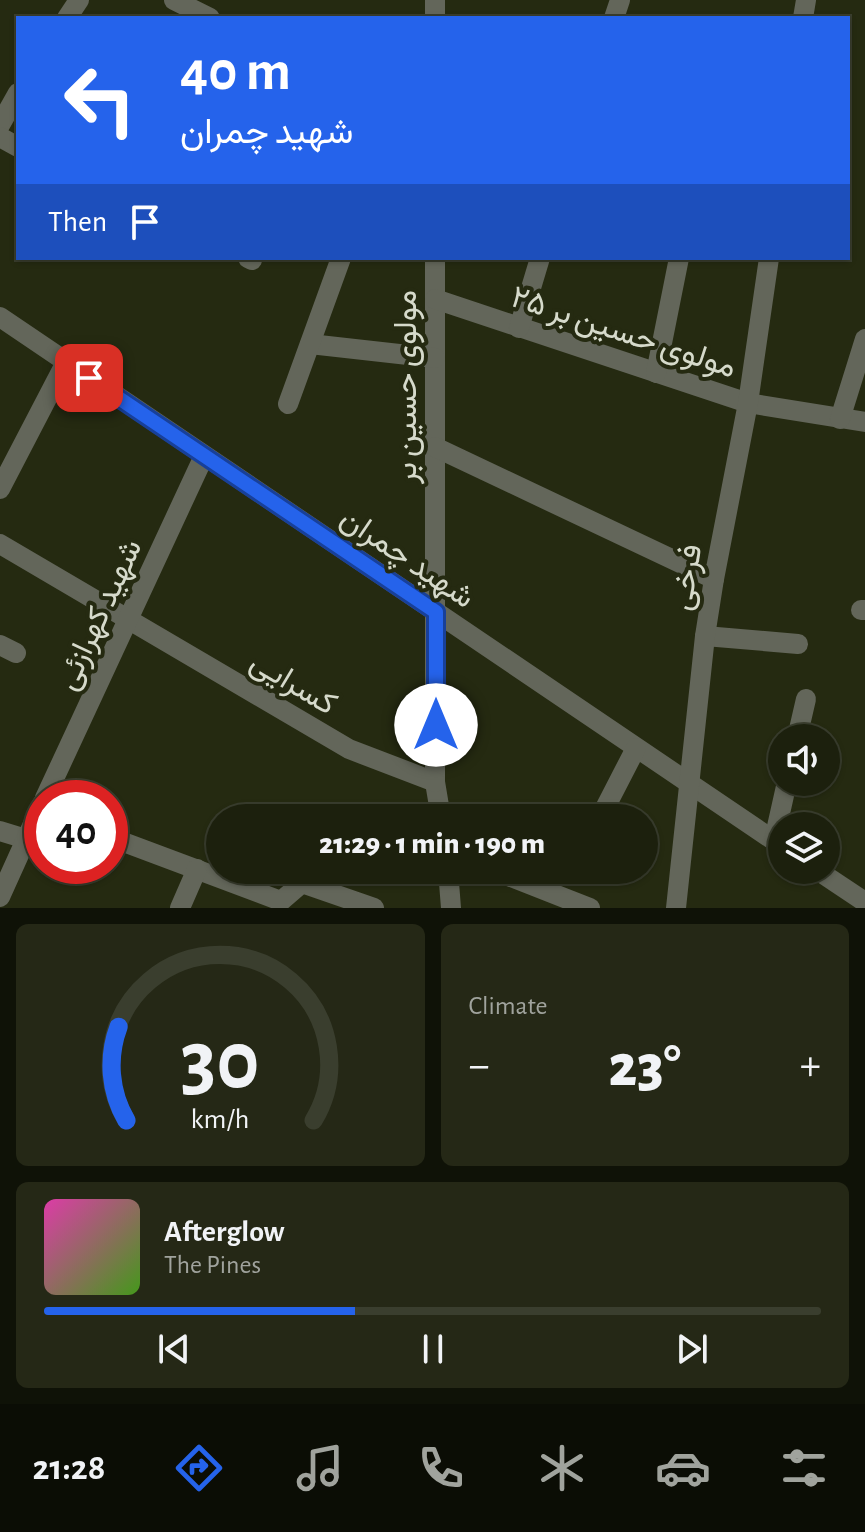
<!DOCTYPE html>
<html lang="en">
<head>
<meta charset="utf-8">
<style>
	body { margin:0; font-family:"Alegreya Sans",Vazirmatn,sans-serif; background:#252816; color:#f1f3f6; height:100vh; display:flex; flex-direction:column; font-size:30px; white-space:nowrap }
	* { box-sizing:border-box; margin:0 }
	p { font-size:26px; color:#a0a39d }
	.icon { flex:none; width:44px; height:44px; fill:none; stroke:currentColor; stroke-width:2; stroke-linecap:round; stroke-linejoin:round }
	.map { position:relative; height:908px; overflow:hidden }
	.sheet { display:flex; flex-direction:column; gap:16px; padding:16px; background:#0f1207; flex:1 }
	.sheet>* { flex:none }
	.guide { position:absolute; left:16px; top:16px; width:834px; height:244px; border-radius:0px; box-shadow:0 2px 6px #0004,0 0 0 2px #3a3e2e; background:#2563eb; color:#fff; overflow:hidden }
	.controls { position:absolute; left:768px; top:724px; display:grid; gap:16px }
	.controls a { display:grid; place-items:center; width:72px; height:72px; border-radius:50%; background:#1c200d; box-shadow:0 2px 6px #0004,0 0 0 2px #3a3e2e; font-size:40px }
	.speed { position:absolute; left:24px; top:780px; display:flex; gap:16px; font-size:40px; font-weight:700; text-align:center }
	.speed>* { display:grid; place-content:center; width:104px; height:104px; border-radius:50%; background:#1c200d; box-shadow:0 2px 6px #0004,0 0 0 2px #3a3e2e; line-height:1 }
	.speed .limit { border:12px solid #d22; background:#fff; color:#111 }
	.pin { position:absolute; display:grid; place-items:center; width:68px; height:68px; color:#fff; margin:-34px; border-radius:16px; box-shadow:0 4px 12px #0006 }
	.me { position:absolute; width:88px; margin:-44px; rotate:0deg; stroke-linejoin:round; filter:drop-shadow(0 0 6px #0008) }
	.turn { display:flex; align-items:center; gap:28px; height:168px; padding:0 32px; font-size:36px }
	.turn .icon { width:104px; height:104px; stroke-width:2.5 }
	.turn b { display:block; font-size:56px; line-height:68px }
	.then { display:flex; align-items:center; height:76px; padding:0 32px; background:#0003; gap:16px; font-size:30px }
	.big { font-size:60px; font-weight:800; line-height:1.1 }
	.sheet .card { flex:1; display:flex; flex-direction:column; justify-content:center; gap:12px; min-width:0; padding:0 28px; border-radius:12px; background:#252816 }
	.sheet .dial { align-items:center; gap:0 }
	.dial svg { height:208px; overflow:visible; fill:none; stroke:#3a3e2e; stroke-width:7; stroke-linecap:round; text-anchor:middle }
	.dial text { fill:#f1f3f6; stroke:none }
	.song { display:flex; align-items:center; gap:24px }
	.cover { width:96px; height:96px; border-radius:12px; background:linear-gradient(135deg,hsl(320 70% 55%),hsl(100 70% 35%)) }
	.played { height:8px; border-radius:4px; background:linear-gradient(90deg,#2563eb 40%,#3a3e2e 40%) }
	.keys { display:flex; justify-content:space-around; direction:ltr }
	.heat { display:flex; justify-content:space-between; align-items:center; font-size:44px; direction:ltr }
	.sheet .tiles { flex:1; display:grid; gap:16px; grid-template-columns:1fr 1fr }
	.card:last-child { grid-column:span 2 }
	.trip { position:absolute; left:206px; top:804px; width:452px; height:80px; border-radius:40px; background:#1c200d; box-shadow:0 2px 6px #0004,0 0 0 2px #3a3e2e; font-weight:800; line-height:80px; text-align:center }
	.tab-bar { display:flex; height:128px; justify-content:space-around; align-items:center; background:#0b0d05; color:#a0a39d }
	.tab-bar .icon { width:56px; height:56px }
	.tab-bar .active { color:#2563eb }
	.tab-bar b { font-size:36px; color:#f1f3f6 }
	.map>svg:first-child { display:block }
</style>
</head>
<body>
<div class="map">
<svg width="865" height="908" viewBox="0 0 865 908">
	<rect width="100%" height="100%" fill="#252a11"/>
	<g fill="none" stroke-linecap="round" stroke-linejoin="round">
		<!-- minor -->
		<g stroke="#63665a" stroke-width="20">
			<path d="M 174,0 L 210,18"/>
			<path d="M 435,0 L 435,18"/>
			<path d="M 67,18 L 79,0"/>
			<path d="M 614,18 L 620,0"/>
			<path d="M 803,18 L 806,0"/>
			<path d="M 0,125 L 18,93"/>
			<path d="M 0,137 L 18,147"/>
			<path d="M 248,258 L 252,260"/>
			<path d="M 435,258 L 435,782 L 441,818"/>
			<path d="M 435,299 L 748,403 L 865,422"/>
			<path d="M 0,317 L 782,846"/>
			<path d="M 519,328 L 540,258"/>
			<path d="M 310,344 L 435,358"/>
			<path d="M 656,373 L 679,258"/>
			<path d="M 288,404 L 341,258"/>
			<path d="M 840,419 L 865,339"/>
			<path d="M 435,447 L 714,579"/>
			<path d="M 0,489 L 66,362"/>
			<path d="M 0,544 L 349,749 L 435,782"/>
			<path d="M 861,610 L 865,610"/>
			<path d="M 705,636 L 798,644"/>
			<path d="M 0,645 L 16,653"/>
			<path d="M 797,738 L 806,699"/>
			<path d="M 45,798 L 204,456"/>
			<path d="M 602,814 L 636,748"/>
			<path d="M 0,831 L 26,839"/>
			<path d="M 110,837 L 281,901 L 302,883 L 374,908"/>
			<path d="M 774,840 L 787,782"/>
			<path d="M 448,870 L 451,908"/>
			<path d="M 493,870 L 590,908"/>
			<path d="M 817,870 L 865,902"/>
			<path d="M 0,897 L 42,804"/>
			<path d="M 180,908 L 197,869"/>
			<path d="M 676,908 L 705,636 L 714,579 L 748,403 L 769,258"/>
		</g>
	</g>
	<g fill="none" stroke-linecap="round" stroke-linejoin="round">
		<!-- route casing -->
		<g stroke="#184099" stroke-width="20">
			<path id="route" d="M 89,378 L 436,612 L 436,725"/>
		</g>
		<!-- route -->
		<use href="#route" stroke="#2563eb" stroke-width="14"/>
	</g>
	<g text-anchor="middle" stroke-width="8" stroke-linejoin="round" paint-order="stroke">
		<!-- street labels -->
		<g font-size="32" fill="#d6dacb" stroke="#252a11">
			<text transform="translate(624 331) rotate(18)" y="11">مولوی حسین بر ۲۵</text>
			<text transform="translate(405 387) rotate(-90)" y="11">مولوی حسین بر</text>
			<text transform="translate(408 557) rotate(34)" y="11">شهید چمران</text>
			<text transform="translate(685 577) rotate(-80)" y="11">فرخی</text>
			<text transform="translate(98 614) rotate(-65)" y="11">شهید کهرازئی</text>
			<text transform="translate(294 682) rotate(31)" y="11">کسرایی</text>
		</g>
	</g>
</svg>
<div class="controls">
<a><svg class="icon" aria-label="sound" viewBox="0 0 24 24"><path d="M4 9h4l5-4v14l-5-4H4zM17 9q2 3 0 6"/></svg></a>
<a><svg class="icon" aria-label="layers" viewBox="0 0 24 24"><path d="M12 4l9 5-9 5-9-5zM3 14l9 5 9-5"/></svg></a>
</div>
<div class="speed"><div class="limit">40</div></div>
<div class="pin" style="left:89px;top:378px;background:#d93025"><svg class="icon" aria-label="arrive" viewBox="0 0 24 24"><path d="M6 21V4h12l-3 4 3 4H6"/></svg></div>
<svg class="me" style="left:436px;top:725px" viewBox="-20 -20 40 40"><circle r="19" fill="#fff"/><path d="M0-13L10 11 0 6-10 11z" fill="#2563eb"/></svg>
<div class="trip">21:29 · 1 min · 190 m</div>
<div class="guide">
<div class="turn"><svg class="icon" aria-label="left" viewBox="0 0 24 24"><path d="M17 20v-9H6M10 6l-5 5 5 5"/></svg><div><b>40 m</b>شهید چمران</div></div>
<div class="then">Then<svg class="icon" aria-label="arrive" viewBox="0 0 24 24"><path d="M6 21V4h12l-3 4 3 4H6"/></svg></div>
</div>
</div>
<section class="sheet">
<div class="tiles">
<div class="card dial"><svg viewBox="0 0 100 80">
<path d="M14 69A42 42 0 1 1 86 69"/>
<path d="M14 69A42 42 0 0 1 11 33" stroke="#2563eb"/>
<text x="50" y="56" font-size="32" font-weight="700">30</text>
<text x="50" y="72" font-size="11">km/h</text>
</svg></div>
<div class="card"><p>Climate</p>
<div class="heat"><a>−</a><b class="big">23°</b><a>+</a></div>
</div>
<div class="card">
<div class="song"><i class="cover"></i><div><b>Afterglow</b><p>The Pines</p></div></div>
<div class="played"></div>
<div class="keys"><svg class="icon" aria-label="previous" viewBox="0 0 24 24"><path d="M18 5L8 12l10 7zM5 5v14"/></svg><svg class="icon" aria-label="pause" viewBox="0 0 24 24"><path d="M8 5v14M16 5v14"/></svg><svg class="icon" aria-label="next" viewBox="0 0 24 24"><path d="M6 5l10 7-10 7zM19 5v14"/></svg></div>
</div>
</div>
</section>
<nav class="tab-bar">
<b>21:28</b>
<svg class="icon active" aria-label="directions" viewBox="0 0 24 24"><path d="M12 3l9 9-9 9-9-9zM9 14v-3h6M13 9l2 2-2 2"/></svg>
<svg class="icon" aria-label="music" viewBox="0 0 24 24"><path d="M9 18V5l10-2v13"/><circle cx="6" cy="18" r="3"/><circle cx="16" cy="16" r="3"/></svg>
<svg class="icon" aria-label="phone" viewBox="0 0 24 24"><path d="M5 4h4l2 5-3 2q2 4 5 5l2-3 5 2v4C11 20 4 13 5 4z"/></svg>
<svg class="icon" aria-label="climate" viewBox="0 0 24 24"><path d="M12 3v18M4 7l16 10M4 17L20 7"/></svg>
<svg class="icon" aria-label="car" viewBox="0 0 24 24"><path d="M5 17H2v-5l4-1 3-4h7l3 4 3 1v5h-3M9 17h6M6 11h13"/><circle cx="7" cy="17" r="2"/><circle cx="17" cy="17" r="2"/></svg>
<svg class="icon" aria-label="filters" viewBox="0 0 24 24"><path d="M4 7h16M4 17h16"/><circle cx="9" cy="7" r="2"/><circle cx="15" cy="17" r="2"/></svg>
</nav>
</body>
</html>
